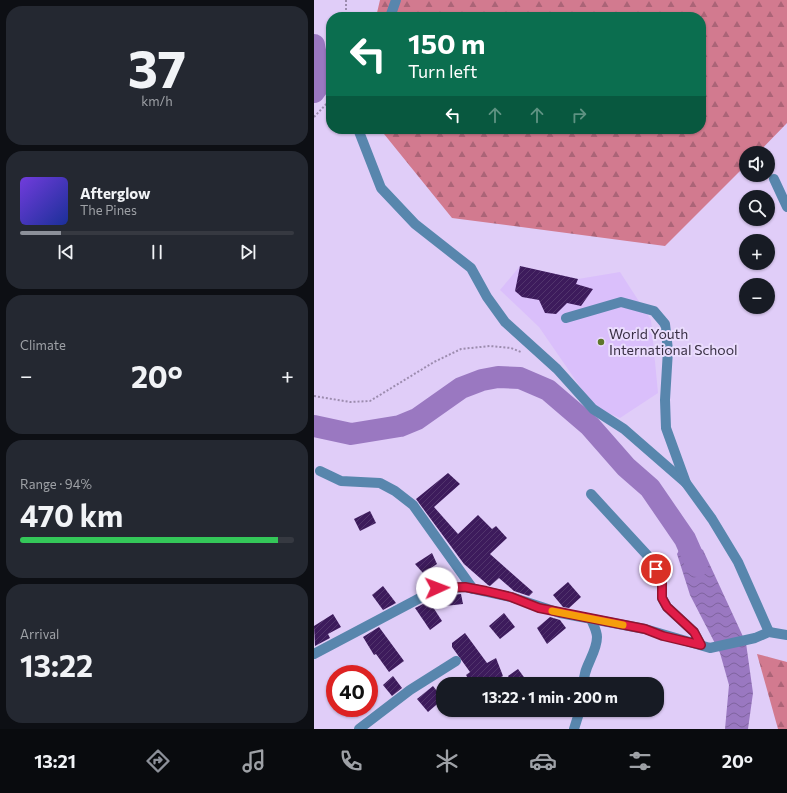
<!DOCTYPE html>
<html lang="en">
<head>
<meta charset="utf-8">
<style>
	body { margin:0; font-family:Commissioner,sans-serif; background:#242831; color:#f1f3f6; height:100vh; display:flex; flex-direction:column; font-size:15px; white-space:nowrap }
	* { box-sizing:border-box; margin:0 }
	p { font-size:13px; color:#9ea1a6 }
	.icon { flex:none; width:22px; height:22px; fill:none; stroke:currentColor; stroke-width:2; stroke-linecap:round; stroke-linejoin:round }
	.map { position:relative; flex:1; overflow:hidden }
	.panel { display:flex; flex-direction:column; gap:6px; padding:6px; background:#0d0f14; width:314px }
	.panel>* { flex:none }
	.banner { position:absolute; left:12px; top:12px; width:380px; height:122px; border-radius:16px; box-shadow:0 1px 3px #0004; background:#0b6e4f; color:#fff; overflow:hidden }
	.controls { position:absolute; left:425px; top:146px; display:grid; gap:8px }
	.controls a { display:grid; place-items:center; width:36px; height:36px; border-radius:50%; background:#171b24; box-shadow:0 1px 3px #0004; font-size:20px }
	.speed { position:absolute; left:12px; top:665px; display:flex; gap:8px; font-size:20px; font-weight:700; text-align:center }
	.speed>* { display:grid; place-content:center; width:52px; height:52px; border-radius:50%; background:#171b24; box-shadow:0 1px 3px #0004; line-height:1 }
	.speed .limit { border:6px solid #d22; background:#fff; color:#111 }
	.pin { position:absolute; display:grid; place-items:center; width:34px; height:34px; color:#fff; margin:-17px; border:2px solid #fff; border-radius:50%; box-shadow:0 1px 4px #0007 }
	.me { position:absolute; width:44px; margin:-22px; rotate:88deg; stroke-linejoin:round; filter:drop-shadow(0 0 3px #0008) }
	.turn { display:flex; align-items:center; gap:14px; height:84px; padding:0 16px; font-size:18px }
	.turn .icon { width:52px; height:52px; stroke-width:2.5 }
	.turn b { display:block; font-size:28px; line-height:34px }
	.lanes { display:flex; align-items:center; height:38px; padding:0 16px; background:#0003; justify-content:center; gap:20px; direction:ltr }
	.lanes .off { opacity:.35 }
	.big { font-size:30px; font-weight:700; line-height:1.1 }
	.panel .widget { flex:1; display:flex; flex-direction:column; justify-content:center; gap:6px; min-width:0; padding:0 14px; border-radius:16px; background:#242831 }
	.panel .dial { align-items:center; gap:0 }
	.dial b { font-size:52px; line-height:1 }
	.song { display:flex; align-items:center; gap:12px }
	.cover { width:48px; height:48px; border-radius:6px; background:linear-gradient(135deg,hsl(260 70% 55%),hsl(230 70% 35%)) }
	.played { height:4px; border-radius:2px; background:linear-gradient(90deg,#8c9099 15%,#363941 15%) }
	.keys { display:flex; justify-content:space-around; direction:ltr }
	.heat { display:flex; justify-content:space-between; align-items:center; font-size:22px; direction:ltr }
	.charge { height:6px; border-radius:3px; background:linear-gradient(90deg,#34c759 94%,#363941 0) }
	.trip { position:absolute; left:122px; top:677px; width:228px; height:40px; border-radius:16px; background:#171b24; box-shadow:0 1px 3px #0004; font-weight:700; line-height:40px; text-align:center }
	.menu { display:flex; height:64px; justify-content:space-around; align-items:center; background:#090b0e; color:#9ea1a6 }
	.menu .icon { width:28px; height:28px }
	.menu .current { color:#8c9099 }
	.menu b { font-size:18px; color:#f1f3f6 }
	main { display:flex; flex:1; min-height:0 }
	.map>svg:first-child { display:block }
</style>
</head>
<body>
<main>
<section class="panel">
<div class="widget dial"><b>37</b><p>km/h</p></div>
<div class="widget">
<div class="song"><i class="cover"></i><div><b>Afterglow</b><p>The Pines</p></div></div>
<div class="played"></div>
<div class="keys"><svg class="icon" aria-label="previous" viewBox="0 0 24 24"><path d="M18 5L8 12l10 7zM5 5v14"/></svg><svg class="icon" aria-label="pause" viewBox="0 0 24 24"><path d="M8 5v14M16 5v14"/></svg><svg class="icon" aria-label="next" viewBox="0 0 24 24"><path d="M6 5l10 7-10 7zM19 5v14"/></svg></div>
</div>
<div class="widget"><p>Climate</p>
<div class="heat"><a>−</a><b class="big">20°</b><a>+</a></div>
</div>
<div class="widget"><p>Range · 94%</p><b class="big">470 km</b><div class="charge"></div></div>
<div class="widget"><p>Arrival</p><b class="big">13:22</b></div>
</section>
<div class="map">
<svg width="473" height="729" viewBox="0 0 473 729">
	<defs>
		<pattern id="forest-firs" width="22" height="20" patternUnits="userSpaceOnUse"><rect width="22" height="20" fill="#d27a8f"/><path d="M5 1l3.5 6h-7zM16 11l3.5 6h-7z" fill="#ab6477"/></pattern>
		<pattern id="water-waves" width="16" height="10" patternUnits="userSpaceOnUse"><rect width="16" height="10" fill="#9a78c1"/><path d="M0 5q4-4 8 0t8 0" fill="none" stroke="#7f639f"/></pattern>
		<pattern id="building-hatch" width="6" height="6" patternUnits="userSpaceOnUse"><rect width="6" height="6" fill="#3d1b5c"/><path d="M-1 1l2-2M0 6l6-6M5 7l2-2" fill="none" stroke="#51346c"/></pattern>
	</defs>
	<rect width="100%" height="100%" fill="#e0cdf8"/>
	<!-- built -->
	<path fill="#dabffb" d="M 206,266 L 264,279 L 306,272 L 337,320 L 344,393 L 306,418 L 280,407 L 225,327 L 186,290 Z"/>
	<!-- forest -->
	<g fill="url(#forest-firs)">
		<path d="M 66,0 L 473,0 L 473,123 L 444,153 L 432,153 L 432,165 L 351,246 L 138,218 L 66,129 L 387,129 L 387,17 L 62,17 Z"/>
		<path d="M 443,654 L 473,662 L 473,729 L 464,729 Z"/>
	</g>
	<!-- water -->
	<path fill="url(#water-waves)" d="M 371,539 L 389,550 L 432,643 L 439,693 L 434,729 L 411,729 L 415,685 L 406,653 L 376,595 L 363,554 Z"/>
	<g fill="none" stroke-linecap="round" stroke-linejoin="round">
		<!-- river -->
		<g stroke="#9a78c1" stroke-width="22">
			<path d="M 0,45 C 2,61 12,79 0,92"/>
			<path d="M 0,426 L 37,434 L 86,426 L 103,419 L 147,388 L 168,380 L 184,377 L 206,378 L 234,390 L 276,426 L 312,467 L 336,488 L 371,539 L 383,566"/>
		</g>
	</g>
	<!-- building -->
	<g fill="url(#building-hatch)">
		<path d="M 206,266 L 264,279 L 262,284 L 279,289 L 267,306 L 253,303 L 242,314 L 231,313 L 225,300 L 208,297 L 201,291 Z"/>
		<path d="M 134,473 L 146,484 L 120,507 L 144,534 L 164,515 L 178,529 L 182,526 L 193,538 L 176,554 L 219,592 L 215,596 L 200,591 L 185,578 L 176,586 L 174,585 L 150,564 L 102,499 Z"/>
		<path d="M 56,511 L 62,523 L 46,531 L 40,519 Z"/>
		<path d="M 118,553 L 123,564 L 109,573 L 101,564 Z"/>
		<path d="M 254,582 L 267,597 L 255,608 L 249,607 L 239,595 Z"/>
		<path d="M 69,586 L 82,603 L 69,610 L 58,595 Z"/>
		<path d="M 147,594 L 149,604 L 131,606 L 129,596 Z"/>
		<path d="M 115,601 L 128,621 L 116,630 L 101,608 Z"/>
		<path d="M 190,613 L 201,627 L 186,639 L 175,626 Z"/>
		<path d="M 19,614 L 27,627 L 14,634 L 16,638 L 1,646 L 0,626 Z"/>
		<path d="M 236,617 L 246,620 L 252,628 L 233,644 L 223,628 Z"/>
		<path d="M 65,627 L 90,661 L 75,672 L 62,654 L 60,655 L 49,637 Z"/>
		<path d="M 151,633 L 173,663 L 182,658 L 189,676 L 176,684 L 157,684 L 152,675 L 156,672 L 138,647 L 138,643 Z"/>
		<path d="M 204,669 L 215,684 L 199,684 L 194,676 Z"/>
		<path d="M 79,676 L 88,688 L 78,696 L 69,685 Z"/>
		<path d="M 119,686 L 129,699 L 114,712 L 103,699 Z"/>
	</g>
	<g fill="none" stroke-linecap="round" stroke-linejoin="round">
		<!-- path -->
		<g stroke="#9c8cae" stroke-width="2" stroke-dasharray="2 2" stroke-linecap="butt">
			<path d="M 32,0 L 32,17"/>
			<path d="M 0,117 L 17,99"/>
			<path d="M 0,396 L 36,402 L 56,401 L 120,362 L 147,349 L 176,346 L 197,348 L 207,352"/>
		</g>
		<!-- minor -->
		<g stroke="#5886ad" stroke-width="10">
			<path d="M 76,17 L 82,0"/>
			<path d="M 44,129 L 67,188 L 101,224 L 157,268 L 173,297 L 191,322 L 243,369 L 279,409 L 310,429 L 372,483"/>
			<path d="M 460,179 L 473,207"/>
			<path d="M 252,318 L 307,302 L 340,311 L 351,324 L 354,350 L 351,400 L 352,428 L 372,483 L 398,519 L 424,562 L 455,632"/>
			<path d="M 6,471 L 27,481 L 66,483 L 81,491 L 99,505 L 159,589"/>
			<path d="M 277,494 L 334,556 L 348,582 L 348,598 L 353,607 L 380,632 L 387,645"/>
			<path d="M 0,654 L 123,589 L 151,587 L 197,597 L 246,613 L 331,629 L 396,648 L 441,638 L 455,632 L 473,635"/>
			<path d="M 270,684 C 268,668 283,654 283,637 C 283,631 279,624 277,619"/>
			<path d="M 45,729 L 96,690 L 142,661"/>
			<path d="M 260,729 L 266,710"/>
		</g>
	</g>
	<g fill="none" stroke-linecap="round" stroke-linejoin="round">
		<!-- route casing -->
		<g stroke="#92132f" stroke-width="10">
			<path id="route" d="M 123,588 L 151,587 L 172,591 L 197,597 L 225,608 L 331,629 L 349,636 L 387,645 L 380,632 L 353,607 L 348,598 L 348,582 L 342,569"/>
		</g>
		<!-- route -->
		<use href="#route" stroke="#e11d48" stroke-width="7"/>
		<!-- slow -->
		<path stroke="#f59e0b" stroke-width="7" d="M 238,611 L 309,625"/>
	</g>
	<!-- markers -->
	<circle fill="#5e7629" stroke="#eadcfd" stroke-width="1.5" cx="287" cy="342" r="4"/>
	<g text-anchor="middle" stroke-width="4" stroke-linejoin="round" paint-order="stroke">
		<!-- poi labels -->
		<g font-size="14" fill="#3a3045" stroke="#eadcfd" text-anchor="start">
			<text x="295" y="339">World Youth<tspan x="295" dy="16">International School</tspan></text>
		</g>
	</g>
</svg>
<div class="controls">
<a><svg class="icon" aria-label="sound" viewBox="0 0 24 24"><path d="M4 9h4l5-4v14l-5-4H4zM17 9q2 3 0 6"/></svg></a>
<a><svg class="icon" aria-label="search" viewBox="0 0 24 24"><circle cx="10" cy="10" r="6"/><path d="M15 15l6 6"/></svg></a>
<a>+</a>
<a>−</a>
</div>
<div class="speed"><div class="limit">40</div></div>
<div class="pin" style="left:342px;top:569px;background:#d93025"><svg class="icon" aria-label="arrive" viewBox="0 0 24 24"><path d="M6 21V4h12l-3 4 3 4H6"/></svg></div>
<svg class="me" style="left:123px;top:588px" viewBox="-20 -20 40 40"><circle r="19" fill="#fff"/><path d="M0-13L10 11 0 6-10 11z" fill="#e11d48"/></svg>
<div class="trip">13:22 · 1 min · 200 m</div>
<div class="banner">
<div class="turn"><svg class="icon" aria-label="left" viewBox="0 0 24 24"><path d="M17 20v-9H6M10 6l-5 5 5 5"/></svg><div><b>150 m</b>Turn left</div></div>
<div class="lanes"><svg class="icon" aria-label="left" viewBox="0 0 24 24"><path d="M17 20v-9H6M10 6l-5 5 5 5"/></svg><svg class="icon off" aria-label="ahead" viewBox="0 0 24 24"><path d="M12 20V5M6 11l6-6 6 6"/></svg><svg class="icon off" aria-label="ahead" viewBox="0 0 24 24"><path d="M12 20V5M6 11l6-6 6 6"/></svg><svg class="icon off" aria-label="right" viewBox="0 0 24 24"><path d="M7 20v-9h11M14 6l5 5-5 5"/></svg></div>
</div>
</div>
</main>
<nav class="menu">
<b>13:21</b>
<svg class="icon current" aria-label="directions" viewBox="0 0 24 24"><path d="M12 3l9 9-9 9-9-9zM9 14v-3h6M13 9l2 2-2 2"/></svg>
<svg class="icon" aria-label="music" viewBox="0 0 24 24"><path d="M9 18V5l10-2v13"/><circle cx="6" cy="18" r="3"/><circle cx="16" cy="16" r="3"/></svg>
<svg class="icon" aria-label="phone" viewBox="0 0 24 24"><path d="M5 4h4l2 5-3 2q2 4 5 5l2-3 5 2v4C11 20 4 13 5 4z"/></svg>
<svg class="icon" aria-label="climate" viewBox="0 0 24 24"><path d="M12 3v18M4 7l16 10M4 17L20 7"/></svg>
<svg class="icon" aria-label="car" viewBox="0 0 24 24"><path d="M5 17H2v-5l4-1 3-4h7l3 4 3 1v5h-3M9 17h6M6 11h13"/><circle cx="7" cy="17" r="2"/><circle cx="17" cy="17" r="2"/></svg>
<svg class="icon" aria-label="filters" viewBox="0 0 24 24"><path d="M4 7h16M4 17h16"/><circle cx="9" cy="7" r="2"/><circle cx="15" cy="17" r="2"/></svg>
<b>20°</b>
</nav>
</body>
</html>
